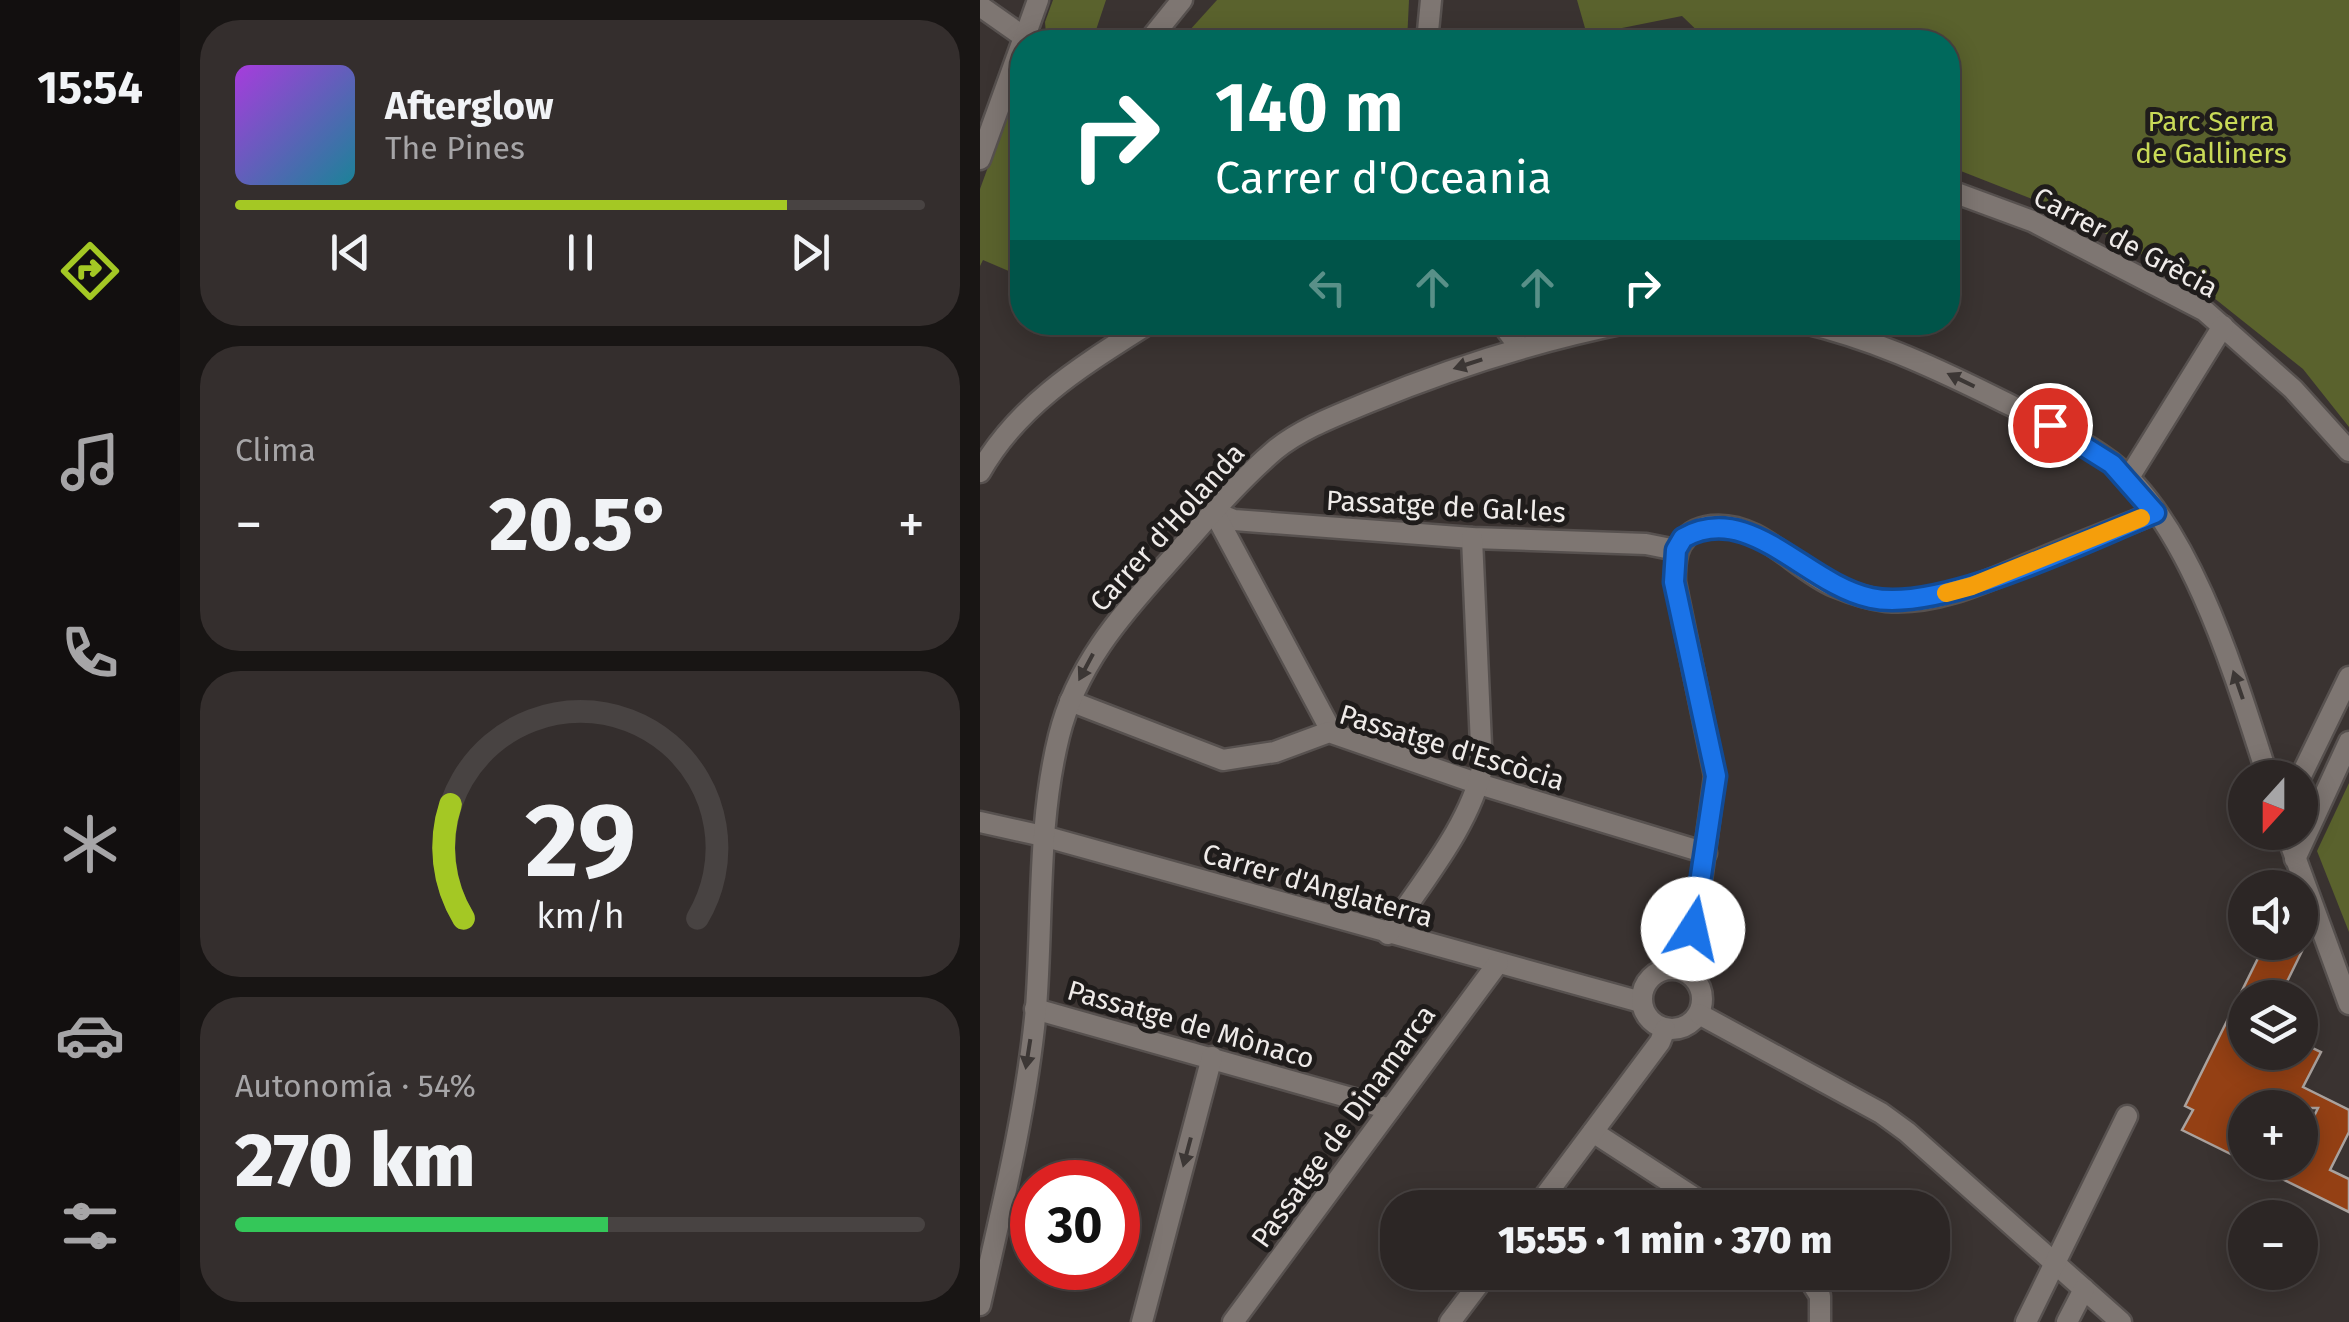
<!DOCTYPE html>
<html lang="es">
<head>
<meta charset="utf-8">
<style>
	body { margin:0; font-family:"Fira Sans",sans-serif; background:#342e2d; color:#f1f3f6; height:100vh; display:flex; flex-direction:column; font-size:38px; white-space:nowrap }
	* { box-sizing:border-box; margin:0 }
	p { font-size:32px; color:#a6a5a7 }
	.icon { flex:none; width:55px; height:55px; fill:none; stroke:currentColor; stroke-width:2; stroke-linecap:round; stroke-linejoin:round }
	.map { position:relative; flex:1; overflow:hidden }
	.sheet { display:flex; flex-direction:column; gap:20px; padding:20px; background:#181514; width:800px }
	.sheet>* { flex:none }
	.banner { position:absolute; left:30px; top:30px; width:950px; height:305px; border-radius:40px; box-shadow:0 5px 25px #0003,0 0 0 2px #484342; background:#00695c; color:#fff; overflow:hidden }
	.needle { width:65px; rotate:201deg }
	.buttons { position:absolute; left:1248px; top:760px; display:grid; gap:20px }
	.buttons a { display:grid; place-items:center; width:90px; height:90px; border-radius:50%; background:#2c2625; box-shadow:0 5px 25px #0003,0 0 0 2px #484342; font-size:50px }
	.speed { position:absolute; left:30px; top:1160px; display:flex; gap:20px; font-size:50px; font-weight:700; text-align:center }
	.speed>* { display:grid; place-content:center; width:130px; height:130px; border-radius:50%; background:#2c2625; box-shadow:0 5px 25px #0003,0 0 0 2px #484342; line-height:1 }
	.speed .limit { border:15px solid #d22; background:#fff; color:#111 }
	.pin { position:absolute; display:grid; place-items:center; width:85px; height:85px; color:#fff; margin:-42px; border:5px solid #fff; border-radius:50%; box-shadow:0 2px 10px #0007 }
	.me { position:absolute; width:110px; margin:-55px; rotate:10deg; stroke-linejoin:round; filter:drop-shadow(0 0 8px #0008) }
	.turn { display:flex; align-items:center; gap:35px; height:210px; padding:0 40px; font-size:45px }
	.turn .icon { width:130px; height:130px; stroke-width:2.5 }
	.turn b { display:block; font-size:70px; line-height:85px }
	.lanes { display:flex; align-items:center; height:95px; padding:0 40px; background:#0003; justify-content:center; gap:50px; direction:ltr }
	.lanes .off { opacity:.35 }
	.big { font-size:75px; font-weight:800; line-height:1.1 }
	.sheet .tile { flex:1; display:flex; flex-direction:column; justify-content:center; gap:15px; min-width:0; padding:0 35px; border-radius:40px; background:#342e2d }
	.sheet .dial { align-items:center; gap:0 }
	.dial svg { height:260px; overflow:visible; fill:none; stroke:#484342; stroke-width:7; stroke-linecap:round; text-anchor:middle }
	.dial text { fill:#f1f3f6; stroke:none }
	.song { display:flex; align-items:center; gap:30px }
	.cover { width:120px; height:120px; border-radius:15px; background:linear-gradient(135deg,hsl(280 70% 55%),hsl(190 70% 35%)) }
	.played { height:10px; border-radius:5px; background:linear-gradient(90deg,#a4c824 80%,#484342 80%) }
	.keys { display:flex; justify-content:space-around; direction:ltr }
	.heat { display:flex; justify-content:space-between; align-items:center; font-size:55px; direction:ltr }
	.charge { height:15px; border-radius:8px; background:linear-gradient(90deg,#34c759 54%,#484342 0) }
	.trip { position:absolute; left:400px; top:1190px; width:570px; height:100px; border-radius:40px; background:#2c2625; box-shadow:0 5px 25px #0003,0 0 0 2px #484342; font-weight:800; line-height:100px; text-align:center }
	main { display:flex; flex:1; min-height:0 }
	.tabs { display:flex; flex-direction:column; width:180px; justify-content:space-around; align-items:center; background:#120f0f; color:#a6a5a7 }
	.tabs .icon { width:70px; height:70px }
	.tabs .selected { color:#a4c824 }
	.tabs b { font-size:45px; color:#f1f3f6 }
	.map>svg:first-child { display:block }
</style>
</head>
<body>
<main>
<nav class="tabs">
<b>15:54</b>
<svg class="icon selected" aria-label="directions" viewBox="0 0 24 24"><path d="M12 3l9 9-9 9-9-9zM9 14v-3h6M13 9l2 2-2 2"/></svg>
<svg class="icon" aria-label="music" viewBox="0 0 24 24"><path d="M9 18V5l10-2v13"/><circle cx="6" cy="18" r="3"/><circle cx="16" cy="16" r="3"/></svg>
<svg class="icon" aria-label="phone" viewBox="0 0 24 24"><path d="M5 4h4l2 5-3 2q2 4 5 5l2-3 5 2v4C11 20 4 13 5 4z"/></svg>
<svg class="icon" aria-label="climate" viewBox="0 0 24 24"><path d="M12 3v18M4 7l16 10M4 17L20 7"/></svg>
<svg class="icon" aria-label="car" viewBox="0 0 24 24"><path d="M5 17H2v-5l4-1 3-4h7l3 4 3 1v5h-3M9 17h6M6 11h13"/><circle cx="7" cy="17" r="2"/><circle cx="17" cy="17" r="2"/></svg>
<svg class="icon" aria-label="filters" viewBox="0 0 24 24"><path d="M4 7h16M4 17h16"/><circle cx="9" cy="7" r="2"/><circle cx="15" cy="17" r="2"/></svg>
</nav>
<section class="sheet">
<div class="tile">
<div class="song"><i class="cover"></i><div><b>Afterglow</b><p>The Pines</p></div></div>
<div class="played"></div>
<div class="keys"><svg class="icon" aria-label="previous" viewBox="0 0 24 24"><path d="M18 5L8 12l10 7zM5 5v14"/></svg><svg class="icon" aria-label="pause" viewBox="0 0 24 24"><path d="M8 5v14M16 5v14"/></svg><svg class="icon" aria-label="next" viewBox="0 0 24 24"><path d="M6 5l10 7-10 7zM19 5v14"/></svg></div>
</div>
<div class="tile"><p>Clima</p>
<div class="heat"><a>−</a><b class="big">20.5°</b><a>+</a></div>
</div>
<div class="tile dial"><svg viewBox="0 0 100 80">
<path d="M14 69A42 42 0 1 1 86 69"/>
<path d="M14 69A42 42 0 0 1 10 34" stroke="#a4c824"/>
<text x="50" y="56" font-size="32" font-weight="700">29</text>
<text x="50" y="72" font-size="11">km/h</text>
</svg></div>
<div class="tile"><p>Autonomía · 54%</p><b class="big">270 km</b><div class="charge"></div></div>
</section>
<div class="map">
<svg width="1369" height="1322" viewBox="0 0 1369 1322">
	<rect width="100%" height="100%" fill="#3a3331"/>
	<!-- green -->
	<g fill="#5a622d">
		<path d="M 73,0 L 126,0 L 112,42 L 83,42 L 66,35 L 65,22 Z"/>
		<path d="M 237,0 L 429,0 L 427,42 L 199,42 Z"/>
		<path d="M 597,0 L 1369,0 L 1369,427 L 1323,369 L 1224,290 L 1093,215 L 968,166 L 968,42 L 729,42 L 702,16 L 607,35 Z"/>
		<path d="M 42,74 L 42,268 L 38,275 L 3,260 L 0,266 L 0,189 Z"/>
		<path d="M 1369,783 L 1369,932 L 1337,851 Z"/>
	</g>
	<!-- building -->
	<path fill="#944014" stroke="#aaa29e" stroke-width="2.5" d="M 1286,942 L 1316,942 L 1324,947 L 1299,998 L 1265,998 L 1265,1052 L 1320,1052 L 1320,1042 L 1341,1052 L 1323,1087 L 1369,1110 L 1369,1132 L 1350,1170 L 1369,1179 L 1369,1212 L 1268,1162 L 1320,1162 L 1320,1145 L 1338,1108 L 1265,1108 L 1265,1161 L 1202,1130 L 1213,1110 L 1205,1106 Z"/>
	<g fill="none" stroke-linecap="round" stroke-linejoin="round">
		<!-- minor casing -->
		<g stroke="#57514f" stroke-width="25">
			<g id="minor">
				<path d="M 0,6 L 51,42"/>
				<path d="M 43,42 L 58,0"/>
				<path d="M 168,42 L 202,0"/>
				<path d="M 447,42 L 451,0"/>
				<path d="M 0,159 L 42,43"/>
				<path d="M 968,190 L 1052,221 L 1225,311 L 1313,389 L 1369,451"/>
				<path d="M 521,322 L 540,348"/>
				<path d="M 821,322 C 890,338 949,365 1012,396 C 1052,416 1095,435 1131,462 C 1212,525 1257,682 1288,778"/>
				<path d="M 0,472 C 39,403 105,364 171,322"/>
				<path d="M 1148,479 L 1243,326"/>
				<path d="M 234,512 L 254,520 L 492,538 L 666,544 L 696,550"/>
				<path d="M 234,512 L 348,725 L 349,732"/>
				<path d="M 90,701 L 243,760 L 295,752 L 349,732 L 499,784 L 726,853"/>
				<path d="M 1320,778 L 1369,677"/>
				<path d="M 0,822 L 63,836 L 661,1002"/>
				<path d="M 1306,832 L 1369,1004"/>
				<path d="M 1315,859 L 1369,742"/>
				<path d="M 408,934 C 440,884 490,826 502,768 L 492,538"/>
				<circle cx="692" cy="999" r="30"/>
				<path d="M 704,971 L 718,903 L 735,776 L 695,582 C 694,554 699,530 732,526 C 780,521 814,569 854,586 C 871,593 888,599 906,601 C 959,606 1013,578 1060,559 C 1099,543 1137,528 1175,513"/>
				<path d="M 55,1009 L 410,1109"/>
				<path d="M 719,1014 L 901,1113 L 927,1132 L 1141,1322"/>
				<path d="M 613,1132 L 730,1208"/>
				<path d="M 556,1208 L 680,1042 L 685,1029"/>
				<path d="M 825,1272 L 840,1296 L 840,1322"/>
				<path d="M 0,1305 C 22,1208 47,1107 56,1008 C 63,917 57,825 79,736 C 96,667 139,617 186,565 C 221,526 255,484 295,450 C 322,428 358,415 389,402 C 474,367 560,340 650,322"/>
				<path d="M 162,1322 L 232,1057"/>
				<path d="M 253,1322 L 518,963"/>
				<path d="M 470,1322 L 508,1272"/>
				<path d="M 1046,1322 L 1147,1116"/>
				<path d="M 1087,1322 L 1104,1289"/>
			</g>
		</g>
		<!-- minor -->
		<use href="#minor" stroke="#7e7672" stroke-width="20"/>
	</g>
	<!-- one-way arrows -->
	<defs><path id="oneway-solid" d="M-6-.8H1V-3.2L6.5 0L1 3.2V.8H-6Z" transform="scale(2.5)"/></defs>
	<g fill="#3c3735">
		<use href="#oneway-solid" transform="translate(488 364) rotate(162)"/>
		<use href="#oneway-solid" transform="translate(981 380) rotate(-154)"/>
		<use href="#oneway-solid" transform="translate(106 667) rotate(118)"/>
		<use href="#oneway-solid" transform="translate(1258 685) rotate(-109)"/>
		<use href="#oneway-solid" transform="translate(48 1054) rotate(99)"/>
		<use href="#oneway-solid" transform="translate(207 1152) rotate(105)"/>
	</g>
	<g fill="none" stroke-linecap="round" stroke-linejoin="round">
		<!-- route casing -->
		<g stroke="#114b97" stroke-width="25">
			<path id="route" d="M 713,929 L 736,776 L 694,582 L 696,550 L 703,538 C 770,500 825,584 891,598 C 961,613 1106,541 1175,513 L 1132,464 L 1070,425"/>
		</g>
		<!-- route -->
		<use href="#route" stroke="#1a73e8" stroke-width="18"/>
		<!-- slow -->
		<path stroke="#f59e0b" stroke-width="18" d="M 966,593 L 992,586 L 1161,518"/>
	</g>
	<g text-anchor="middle" stroke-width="10" stroke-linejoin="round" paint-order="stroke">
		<!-- park labels -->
		<g font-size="28" fill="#c9da57" stroke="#1f1c1b">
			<text x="1231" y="131">Parc Serra<tspan x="1231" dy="32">de Galliners</tspan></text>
		</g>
		<!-- street labels -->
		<g font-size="28" fill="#efebe9" stroke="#1f1c1b">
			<text transform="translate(1146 242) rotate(28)" y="10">Carrer de Grècia</text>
			<text transform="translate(466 506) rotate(3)" y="10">Passatge de Gal·les</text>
			<text transform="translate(187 527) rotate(-48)" y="10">Carrer d'Holanda</text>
			<text transform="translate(472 747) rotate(17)" y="10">Passatge d'Escòcia</text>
			<text transform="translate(338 885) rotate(16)" y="10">Carrer d'Anglaterra</text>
			<text transform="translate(211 1024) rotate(16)" y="10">Passatge de Mònaco</text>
			<text transform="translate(363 1126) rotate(-54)" y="10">Passatge de Dinamarca</text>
		</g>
	</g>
</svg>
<div class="buttons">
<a><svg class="needle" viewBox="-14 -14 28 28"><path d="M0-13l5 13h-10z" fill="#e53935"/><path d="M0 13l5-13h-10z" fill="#a6a5a7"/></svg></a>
<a><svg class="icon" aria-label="sound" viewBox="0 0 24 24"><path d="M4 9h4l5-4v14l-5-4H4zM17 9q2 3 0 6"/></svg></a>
<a><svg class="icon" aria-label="layers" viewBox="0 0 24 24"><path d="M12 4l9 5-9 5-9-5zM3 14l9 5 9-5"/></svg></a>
<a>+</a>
<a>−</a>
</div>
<div class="speed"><div class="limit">30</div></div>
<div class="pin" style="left:1070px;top:425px;background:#d93025"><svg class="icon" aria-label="arrive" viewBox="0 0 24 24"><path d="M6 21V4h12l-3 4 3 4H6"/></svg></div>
<svg class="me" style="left:713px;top:929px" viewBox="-20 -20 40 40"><circle r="19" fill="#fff"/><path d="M0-13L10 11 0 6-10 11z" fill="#1a73e8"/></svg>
<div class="trip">15:55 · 1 min · 370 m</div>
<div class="banner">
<div class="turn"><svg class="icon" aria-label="right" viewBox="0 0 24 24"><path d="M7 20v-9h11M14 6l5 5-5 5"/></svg><div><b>140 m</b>Carrer d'Oceania</div></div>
<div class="lanes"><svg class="icon off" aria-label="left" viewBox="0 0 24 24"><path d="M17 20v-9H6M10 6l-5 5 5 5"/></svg><svg class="icon off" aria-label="ahead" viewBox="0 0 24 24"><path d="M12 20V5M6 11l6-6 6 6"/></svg><svg class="icon off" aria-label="ahead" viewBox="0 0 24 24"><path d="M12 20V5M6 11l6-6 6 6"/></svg><svg class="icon" aria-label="right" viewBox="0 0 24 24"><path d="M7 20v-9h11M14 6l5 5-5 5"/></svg></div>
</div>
</div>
</main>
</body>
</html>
